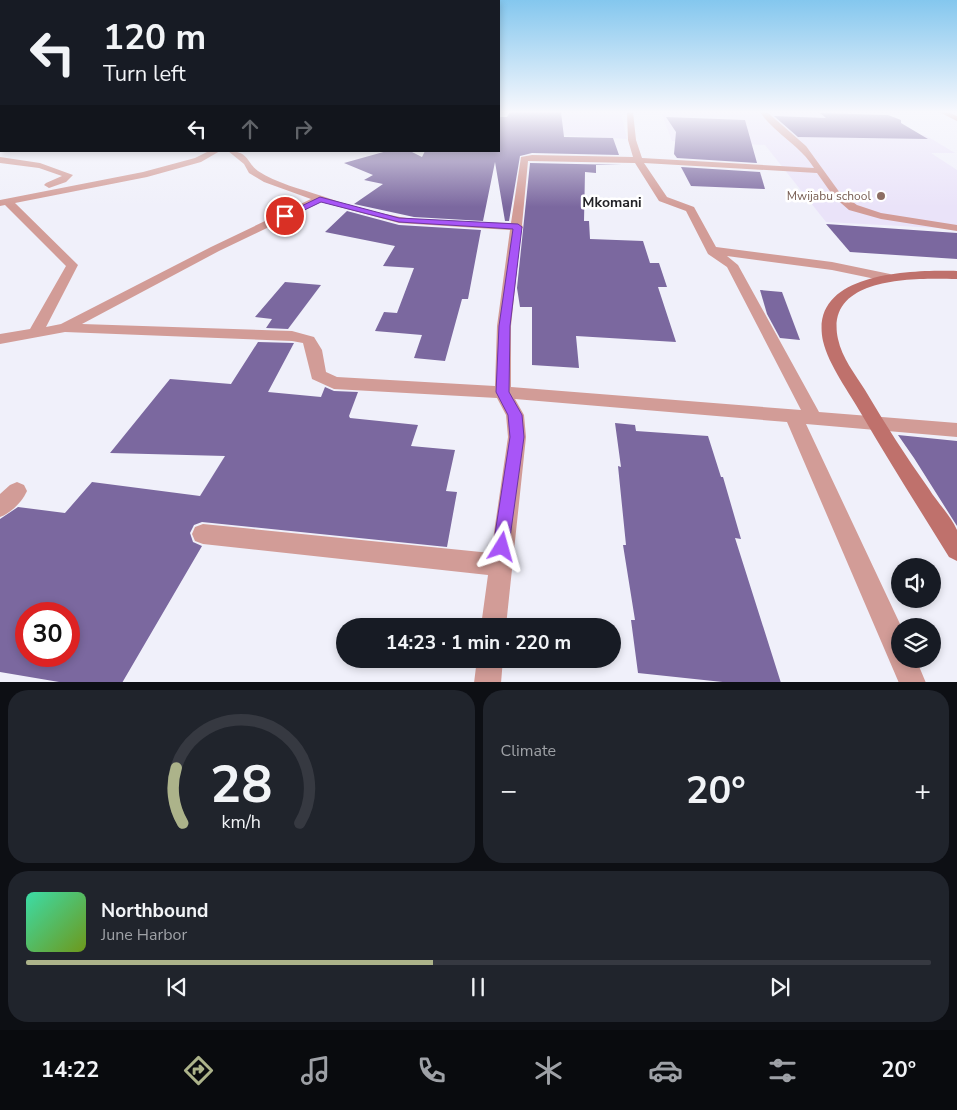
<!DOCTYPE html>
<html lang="en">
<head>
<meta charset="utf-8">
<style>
	body { margin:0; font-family:"Nunito Sans",sans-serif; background:#20242c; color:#f1f3f6; height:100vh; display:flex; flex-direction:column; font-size:19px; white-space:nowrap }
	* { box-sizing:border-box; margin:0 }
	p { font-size:16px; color:#9ea1a6 }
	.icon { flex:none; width:28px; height:28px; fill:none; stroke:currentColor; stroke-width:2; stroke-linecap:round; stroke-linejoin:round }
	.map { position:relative; height:682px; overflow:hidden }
	.drawer { display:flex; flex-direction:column; gap:8px; padding:8px; background:#0d0f14; flex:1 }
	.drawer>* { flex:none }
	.banner { position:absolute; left:0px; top:0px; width:500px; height:152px; box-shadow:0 2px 8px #0003; background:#171b24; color:#f1f3f6; overflow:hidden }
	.tools { position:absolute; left:891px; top:558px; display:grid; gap:10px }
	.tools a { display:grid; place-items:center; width:50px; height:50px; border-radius:50%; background:#171b24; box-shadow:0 2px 8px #0003; font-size:25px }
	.speed { position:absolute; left:15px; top:602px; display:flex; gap:10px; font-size:25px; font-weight:700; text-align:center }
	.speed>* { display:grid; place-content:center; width:65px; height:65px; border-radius:50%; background:#171b24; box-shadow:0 2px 8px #0003; line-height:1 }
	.speed .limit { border:8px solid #d22; background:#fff; color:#111 }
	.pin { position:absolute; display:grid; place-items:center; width:42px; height:42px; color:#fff; margin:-21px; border:2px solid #fff; border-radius:50%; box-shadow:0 1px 5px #0007 }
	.me { position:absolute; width:55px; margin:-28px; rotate:8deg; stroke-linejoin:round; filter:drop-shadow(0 0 4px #0008) }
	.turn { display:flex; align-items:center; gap:18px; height:105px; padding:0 20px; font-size:22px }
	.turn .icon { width:65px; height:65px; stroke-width:2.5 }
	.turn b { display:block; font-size:35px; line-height:42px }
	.lanes { display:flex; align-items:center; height:48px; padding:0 20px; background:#0003; justify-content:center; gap:25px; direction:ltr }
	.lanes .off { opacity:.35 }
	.big { font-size:38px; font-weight:700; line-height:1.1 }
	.drawer .widget { flex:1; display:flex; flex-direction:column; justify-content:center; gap:8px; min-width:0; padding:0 18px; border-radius:20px; background:#20242c }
	.drawer .dial { align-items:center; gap:0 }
	.dial svg { height:130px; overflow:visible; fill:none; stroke:#363941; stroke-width:7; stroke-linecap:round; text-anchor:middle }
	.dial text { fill:#f1f3f6; stroke:none }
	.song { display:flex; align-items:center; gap:15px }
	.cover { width:60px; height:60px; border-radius:8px; background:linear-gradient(135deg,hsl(160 70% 55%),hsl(80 70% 35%)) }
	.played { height:5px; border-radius:2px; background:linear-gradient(90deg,#acb38a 45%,#363941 45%) }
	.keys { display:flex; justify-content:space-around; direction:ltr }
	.heat { display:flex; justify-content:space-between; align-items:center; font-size:28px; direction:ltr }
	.drawer .tiles { flex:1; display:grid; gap:8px; grid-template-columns:1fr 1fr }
	.widget:last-child { grid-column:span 2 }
	.trip { position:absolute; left:336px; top:618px; width:285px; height:50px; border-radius:25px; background:#171b24; box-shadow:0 2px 8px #0003; font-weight:700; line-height:50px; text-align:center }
	.dock { display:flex; height:80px; justify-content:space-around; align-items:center; background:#090b0e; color:#9ea1a6 }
	.dock .icon { width:35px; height:35px }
	.dock .current { color:#acb38a }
	.dock b { font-size:22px; color:#f1f3f6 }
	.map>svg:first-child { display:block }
</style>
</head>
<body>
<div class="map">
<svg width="957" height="683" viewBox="0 0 957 683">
	<rect width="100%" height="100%" fill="#f0f0fa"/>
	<!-- education -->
	<g fill="#eae3f9">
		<path d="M 525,112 L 621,112 L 627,139 L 522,133 Z"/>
		<path d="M 661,112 L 841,112 L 853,117 L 873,133 L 925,135 L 955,153 L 931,153 L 957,170 L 957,229 L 826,222 L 765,145 L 672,141 Z"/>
	</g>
	<!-- building -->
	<g fill="#7b689f" fill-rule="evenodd">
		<path d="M 510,112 L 561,112 L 564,137 L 613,138 L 619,155 L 532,153 L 520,156 L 509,221 L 505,221 L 495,162 L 483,221 L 414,217 L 354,204 L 383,184 L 364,180 L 373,175 L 344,163 L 387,151 L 410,151 L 422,157 L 425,151 L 499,151 L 499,117 L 507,117 Z"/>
		<path d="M 820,113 L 888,115 L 901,120 L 901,123 L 928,139 L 798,137 L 774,116 L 826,118 Z"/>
		<path d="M 666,117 L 745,120 L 757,163 L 677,158 L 674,154 L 676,132 Z"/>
		<path d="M 530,163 L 622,165 L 596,165 L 596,173 L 585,172 L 584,221 L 589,221 L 590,239 L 643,241 L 650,263 L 659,263 L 667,287 L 658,287 L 676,342 L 576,336 L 579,368 L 532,365 L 532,307 L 520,307 L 517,288 Z"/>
		<path d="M 681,167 L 760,172 L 765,189 L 691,186 Z"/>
		<path d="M 347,211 L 399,225 L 481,230 L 468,299 L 462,299 L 445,361 L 414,358 L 422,335 L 375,331 L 384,312 L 397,313 L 414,268 L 383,266 L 395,246 L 325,232 Z"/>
		<path d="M 826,224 L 957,233 L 957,259 L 850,252 Z"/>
		<path d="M 285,282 L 321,285 L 288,329 L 266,328 L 272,319 L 255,317 Z"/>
		<path d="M 760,290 L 782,292 L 800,340 L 780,338 L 767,314 Z"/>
		<path d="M 258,342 L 294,343 L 268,392 L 321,397 L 325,387 L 334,391 L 358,392 L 349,416 L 350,418 L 418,425 L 411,446 L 455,450 L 446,491 L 457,492 L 447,547 L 202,522 L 194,525 L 190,533 L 193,542 L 202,546 L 122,683 L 65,683 L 0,672 L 0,519 L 18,507 L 65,513 L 92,482 L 200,496 L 225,456 L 110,453 L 170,379 L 231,384 ZM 26,614 L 69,614 L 69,656 L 26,656 Z"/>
		<path d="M 615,423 L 635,425 L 636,431 L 708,436 L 721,477 L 723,477 L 741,539 L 735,538 L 781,683 L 732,683 L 638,673 L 631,620 L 635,620 L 623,545 L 626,545 L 618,466 L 621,467 Z"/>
		<path d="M 898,435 L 957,441 L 957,526 L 914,458 Z"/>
	</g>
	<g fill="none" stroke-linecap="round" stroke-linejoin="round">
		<!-- street -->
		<g fill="#d29c97" fill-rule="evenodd">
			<path d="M 627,112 L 633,112 L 636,140 L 642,158 L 814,168 C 800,145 775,134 760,112 L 767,112 L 806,146 L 840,193 L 857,205 L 881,213 L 957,225 L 957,231 L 881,219 L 849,210 L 834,197 L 817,173 L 644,163 L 667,197 L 694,207 L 716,247 L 832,262 L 890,274 L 896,278 L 890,282 L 832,270 L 727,256 L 738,265 L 819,412 L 957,423 L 957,437 L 806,424 L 901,626 L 900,659 L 916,659 L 926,683 L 899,683 L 787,422 L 515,399 L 524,415 L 526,437 L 506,626 L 481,626 L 488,575 L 203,544 L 195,541 L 192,534 L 195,527 L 203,524 L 491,553 L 508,437 L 506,415 L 497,398 L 334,389 L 312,379 L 303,343 L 292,341 L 65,332 L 0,344 L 0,334 L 30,329 L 66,266 L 5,205 L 0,206 L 0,200 L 143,172 L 195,158 L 209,151 L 220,151 L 201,162 L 147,177 L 15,203 L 78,265 L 46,327 L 61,324 L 211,247 L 311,199 L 264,182 L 249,173 L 244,164 L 228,151 C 249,151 246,162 258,171 C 276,183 301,189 322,196 C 347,205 374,212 400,217 C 436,223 474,222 511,223 L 521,157 L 532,155 L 633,157 L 628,140 ZM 528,161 L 635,163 L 659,201 L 686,211 L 708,254 L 727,267 L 801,410 L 511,387 L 511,326 L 521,230 L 523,227 L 522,225 ZM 321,202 L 399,223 L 510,230 L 497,326 L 495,386 L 337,377 L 326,372 L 322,350 L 314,337 L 292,331 L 82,324 L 219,251 Z"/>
			<path d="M 939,112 L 947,112 L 957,116 L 957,121 Z"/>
			<path d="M 0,157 L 40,163 L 73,175 L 66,182 L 49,188 L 44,185 L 46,183 L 62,176 L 39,168 L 0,163 Z"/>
			<path d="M 17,482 L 24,485 L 27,491 C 22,502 11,513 0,517 L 0,494 L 10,485 Z"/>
			<path d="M 477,659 L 503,659 L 501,683 L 474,683 Z"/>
		</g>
		<!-- secondary -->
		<path fill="#bf716c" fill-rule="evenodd" d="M 957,271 L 957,279 C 917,278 824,275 838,339 C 842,358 855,374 865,390 C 885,424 906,457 929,489 C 937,502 951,516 957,530 C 957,538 957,552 957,561 L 949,557 C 920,510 890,463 862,415 C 849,392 829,366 823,341 C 808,271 914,270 957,271 Z"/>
	</g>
	<!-- sky -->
	<linearGradient id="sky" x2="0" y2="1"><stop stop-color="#84c7ee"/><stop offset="0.54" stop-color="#f8f8fd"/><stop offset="1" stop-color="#f8f8fd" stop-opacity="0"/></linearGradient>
	<rect width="957" height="207" fill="url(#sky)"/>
	<!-- route -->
	<path fill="#a855f7" stroke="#6d37a1" d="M 320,197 L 399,218 L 518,224 L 522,227 L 510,326 L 509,392 L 522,415 L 524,437 L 508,552 L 502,555 L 496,552 L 493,547 L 510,437 L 508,415 L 496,392 L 499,326 L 513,229 L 399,222 L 321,202 L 288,218 L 281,216 Z"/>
	<!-- markers -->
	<circle fill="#8d6e63" stroke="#fff" stroke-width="2" cx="881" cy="196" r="5"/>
	<g text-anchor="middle" stroke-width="5" stroke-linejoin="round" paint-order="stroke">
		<!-- far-education labels -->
		<g font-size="12" fill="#785e54" stroke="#fff" text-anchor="end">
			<text x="871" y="200">Mwijabu school</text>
		</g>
		<!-- far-neighbourhood labels -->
		<g font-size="14" font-weight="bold" fill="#232327" stroke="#fff">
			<text x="612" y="207">Mkomani</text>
		</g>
	</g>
</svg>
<div class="tools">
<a><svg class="icon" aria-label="sound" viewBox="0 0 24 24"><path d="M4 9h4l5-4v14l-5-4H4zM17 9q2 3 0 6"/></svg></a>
<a><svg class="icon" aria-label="layers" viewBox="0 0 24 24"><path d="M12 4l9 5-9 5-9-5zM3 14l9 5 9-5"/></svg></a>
</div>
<div class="speed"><div class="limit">30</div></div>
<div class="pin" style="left:285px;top:216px;background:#d93025"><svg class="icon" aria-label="arrive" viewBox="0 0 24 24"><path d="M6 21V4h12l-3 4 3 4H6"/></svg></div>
<svg class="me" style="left:502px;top:547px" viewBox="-20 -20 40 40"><path d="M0-17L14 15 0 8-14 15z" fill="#a855f7" stroke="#fff" stroke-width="4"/></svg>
<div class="trip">14:23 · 1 min · 220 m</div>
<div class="banner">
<div class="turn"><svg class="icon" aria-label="left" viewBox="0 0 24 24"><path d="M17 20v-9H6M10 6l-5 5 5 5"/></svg><div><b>120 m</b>Turn left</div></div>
<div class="lanes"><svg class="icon" aria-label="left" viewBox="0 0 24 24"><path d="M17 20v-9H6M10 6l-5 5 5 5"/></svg><svg class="icon off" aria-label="ahead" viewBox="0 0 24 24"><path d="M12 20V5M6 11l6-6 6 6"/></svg><svg class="icon off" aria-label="right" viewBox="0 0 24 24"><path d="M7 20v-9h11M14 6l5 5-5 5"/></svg></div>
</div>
</div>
<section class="drawer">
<div class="tiles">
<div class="widget dial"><svg viewBox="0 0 100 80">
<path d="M14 69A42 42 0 1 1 86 69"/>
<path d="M14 69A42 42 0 0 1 10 35" stroke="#acb38a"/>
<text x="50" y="56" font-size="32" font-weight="700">28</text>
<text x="50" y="72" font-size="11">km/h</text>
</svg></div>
<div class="widget"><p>Climate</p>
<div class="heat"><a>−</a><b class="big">20°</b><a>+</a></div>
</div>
<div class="widget">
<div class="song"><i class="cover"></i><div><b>Northbound</b><p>June Harbor</p></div></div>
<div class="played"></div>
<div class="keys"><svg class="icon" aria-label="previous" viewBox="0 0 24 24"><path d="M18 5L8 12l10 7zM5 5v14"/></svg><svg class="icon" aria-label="pause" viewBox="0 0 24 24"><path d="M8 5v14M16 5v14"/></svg><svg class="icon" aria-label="next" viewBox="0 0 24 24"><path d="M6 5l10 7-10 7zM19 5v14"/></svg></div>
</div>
</div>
</section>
<nav class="dock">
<b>14:22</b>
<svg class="icon current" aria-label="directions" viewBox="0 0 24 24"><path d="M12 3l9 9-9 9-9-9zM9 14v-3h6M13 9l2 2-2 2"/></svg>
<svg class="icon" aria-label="music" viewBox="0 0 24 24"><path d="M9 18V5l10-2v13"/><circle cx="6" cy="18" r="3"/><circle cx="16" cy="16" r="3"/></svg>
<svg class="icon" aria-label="phone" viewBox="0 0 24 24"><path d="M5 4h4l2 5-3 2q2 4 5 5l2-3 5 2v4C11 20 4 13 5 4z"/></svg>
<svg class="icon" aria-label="climate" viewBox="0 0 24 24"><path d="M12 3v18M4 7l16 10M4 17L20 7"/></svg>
<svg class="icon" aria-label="car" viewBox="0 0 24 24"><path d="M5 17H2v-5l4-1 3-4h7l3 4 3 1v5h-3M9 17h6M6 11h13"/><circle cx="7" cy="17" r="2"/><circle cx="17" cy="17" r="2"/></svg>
<svg class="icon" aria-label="filters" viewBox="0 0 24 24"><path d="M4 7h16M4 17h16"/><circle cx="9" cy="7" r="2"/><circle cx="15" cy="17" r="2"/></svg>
<b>20°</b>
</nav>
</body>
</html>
